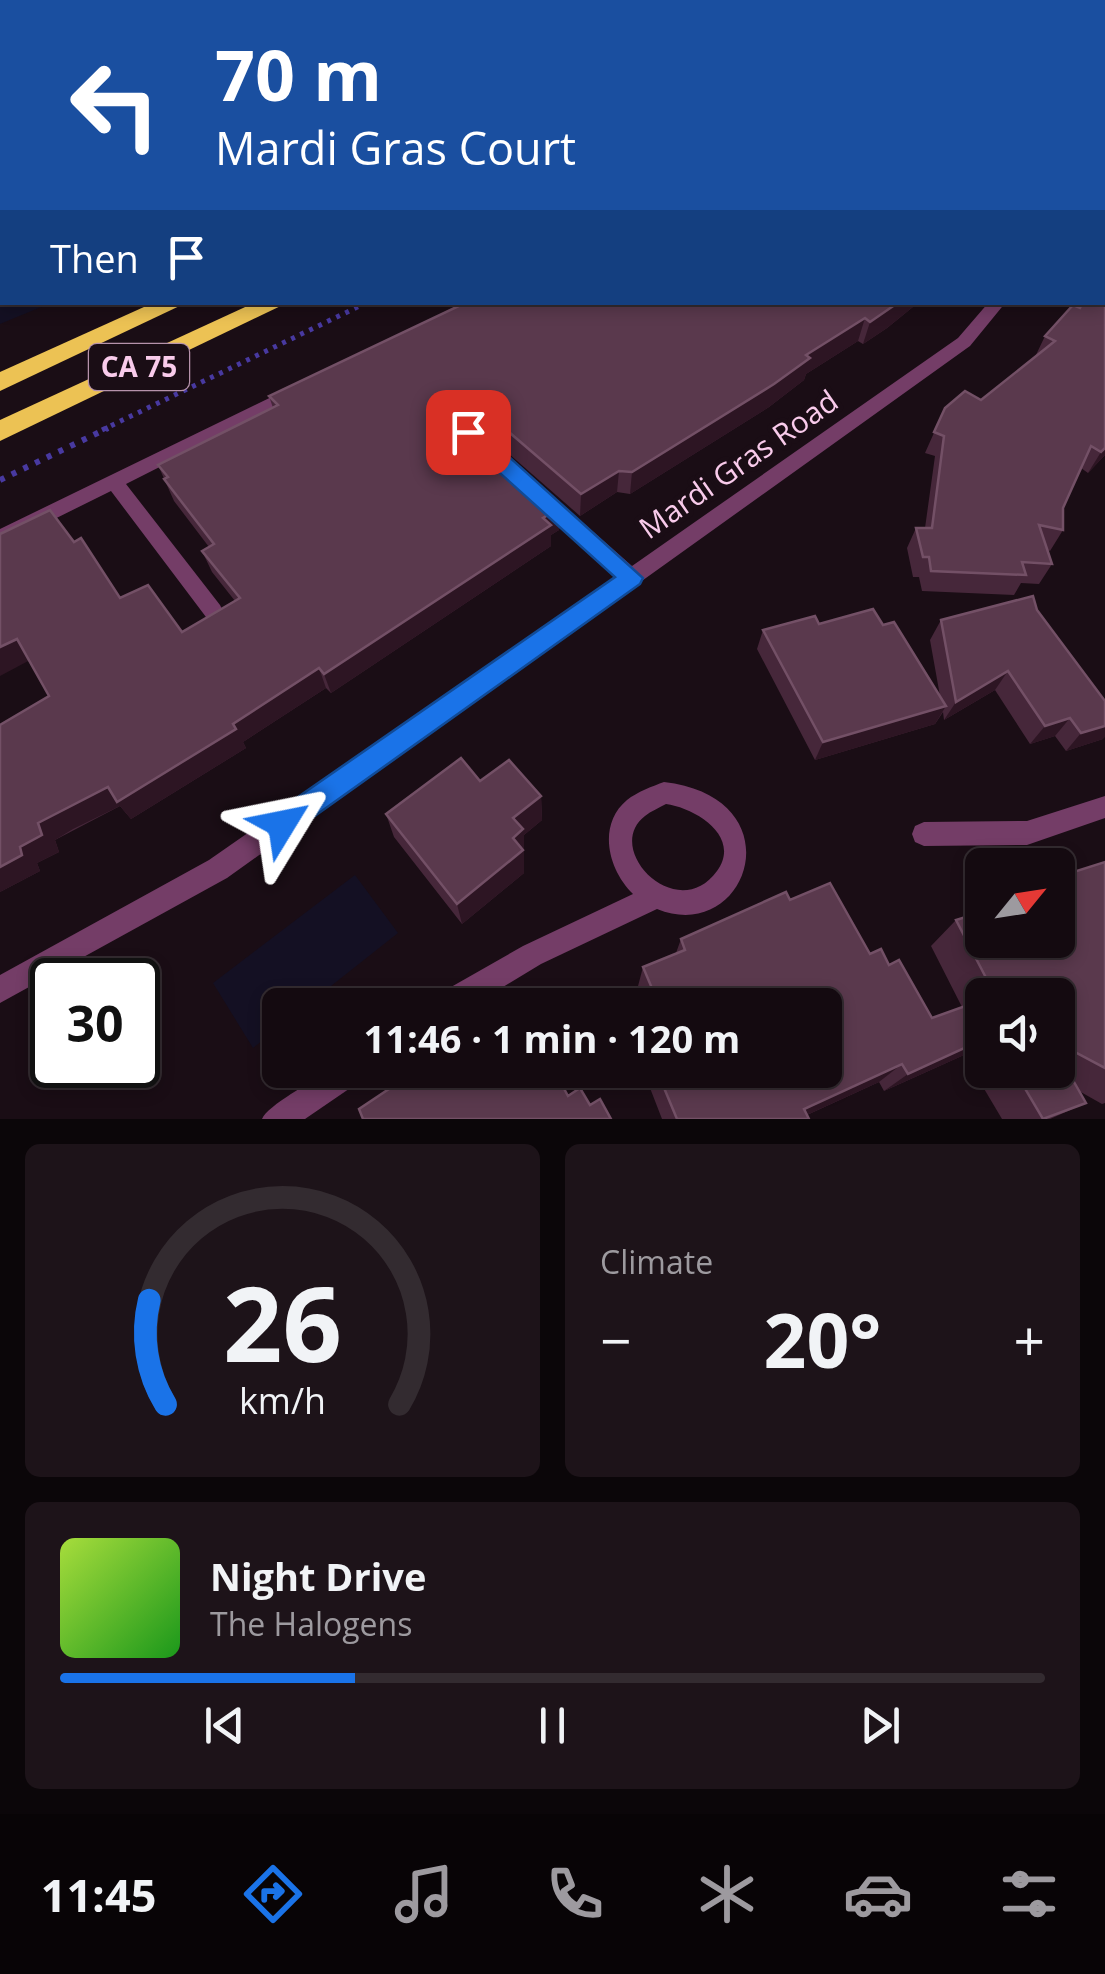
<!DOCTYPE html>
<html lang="en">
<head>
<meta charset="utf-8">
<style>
	body { margin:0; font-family:"Open Sans",sans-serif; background:#1d1319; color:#f1f3f6; height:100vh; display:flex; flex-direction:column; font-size:38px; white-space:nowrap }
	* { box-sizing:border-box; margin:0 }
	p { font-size:32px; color:#9d9a9f }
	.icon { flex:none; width:55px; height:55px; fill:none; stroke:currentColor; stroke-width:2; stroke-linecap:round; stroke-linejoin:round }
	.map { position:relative; height:1119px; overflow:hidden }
	.details { display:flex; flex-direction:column; gap:25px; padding:25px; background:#0b0609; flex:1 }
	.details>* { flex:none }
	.hud { position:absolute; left:0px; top:0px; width:1105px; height:305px; box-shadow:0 5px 15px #0003,0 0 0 2px #332b30; background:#1a4fa0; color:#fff; overflow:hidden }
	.needle { width:65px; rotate:60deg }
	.fabs { position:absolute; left:965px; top:848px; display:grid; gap:20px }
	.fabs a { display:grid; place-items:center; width:110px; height:110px; border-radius:15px; background:#140a10; box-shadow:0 5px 15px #0003,0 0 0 2px #332b30; font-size:50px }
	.speed { position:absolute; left:30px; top:958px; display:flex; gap:20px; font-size:50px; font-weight:700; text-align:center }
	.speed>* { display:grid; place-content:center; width:130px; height:130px; border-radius:50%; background:#140a10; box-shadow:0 5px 15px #0003,0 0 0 2px #332b30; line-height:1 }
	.speed .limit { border:5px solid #111; border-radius:15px; background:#fff; color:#111 }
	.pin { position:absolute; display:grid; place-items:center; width:85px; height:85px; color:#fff; margin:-42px; border-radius:20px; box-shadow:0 5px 15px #0006 }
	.me { position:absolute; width:110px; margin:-55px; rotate:55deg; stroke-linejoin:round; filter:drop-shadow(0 0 8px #0008) }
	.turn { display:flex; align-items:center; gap:35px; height:210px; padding:0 50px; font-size:45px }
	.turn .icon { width:130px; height:130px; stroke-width:2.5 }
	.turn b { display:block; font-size:70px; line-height:85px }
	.then { display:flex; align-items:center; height:95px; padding:0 50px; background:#0003; gap:20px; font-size:38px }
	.big { font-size:75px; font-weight:700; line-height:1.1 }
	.details .card { flex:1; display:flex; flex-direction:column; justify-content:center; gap:15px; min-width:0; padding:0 35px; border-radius:15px; background:#1d1319 }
	.details .dial { align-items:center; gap:0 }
	.dial svg { height:260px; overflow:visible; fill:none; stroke:#332b30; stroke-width:7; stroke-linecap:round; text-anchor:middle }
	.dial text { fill:#f1f3f6; stroke:none }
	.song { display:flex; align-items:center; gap:30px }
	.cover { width:120px; height:120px; border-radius:15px; background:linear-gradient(135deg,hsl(80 70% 55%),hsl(120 70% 35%)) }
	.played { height:10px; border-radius:5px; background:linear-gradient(90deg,#1a73e8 30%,#332b30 30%) }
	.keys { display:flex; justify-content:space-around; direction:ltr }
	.heat { display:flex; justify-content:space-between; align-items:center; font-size:55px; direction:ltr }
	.details .tiles { flex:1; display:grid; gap:25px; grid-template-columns:1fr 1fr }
	.card:last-child { grid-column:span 2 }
	.trip { position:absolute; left:262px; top:988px; width:580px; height:100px; border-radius:15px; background:#140a10; box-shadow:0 5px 15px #0003,0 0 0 2px #332b30; font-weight:700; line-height:100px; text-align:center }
	.tab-bar { display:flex; height:160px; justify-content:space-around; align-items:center; background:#080406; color:#9d9a9f }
	.tab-bar .icon { width:70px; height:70px }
	.tab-bar .selected { color:#1a73e8 }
	.tab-bar b { font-size:45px; color:#f1f3f6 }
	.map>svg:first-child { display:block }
</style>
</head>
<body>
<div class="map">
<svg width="1105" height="1119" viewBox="0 0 1105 1119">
	<rect width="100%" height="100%" fill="#1a0d15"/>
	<!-- green -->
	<g fill="#141023">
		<path d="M 0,0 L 793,0 L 2,2 L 2,302 L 51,303 L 0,324 Z"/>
		<path d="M 355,875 L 398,933 L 307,1005 L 280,1005 L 280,1026 L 253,1048 L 213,983 Z"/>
	</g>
	<!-- water -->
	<path fill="#2d0d33" d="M 0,0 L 304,0 L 2,2 L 0,103 Z"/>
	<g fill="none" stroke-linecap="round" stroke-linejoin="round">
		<!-- path-far2 -->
		<path stroke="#4839a0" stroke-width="4" stroke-dasharray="4 5" stroke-linecap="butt" d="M 981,2 L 986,0"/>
		<!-- path-far1 -->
		<path stroke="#4839a0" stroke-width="5" stroke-dasharray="4 6" stroke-linecap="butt" d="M 102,430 L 368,302"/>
		<!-- path -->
		<path stroke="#4839a0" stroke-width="6" stroke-dasharray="5 8" stroke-linecap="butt" d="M 0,480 L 108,428"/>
		<!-- street -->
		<g fill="#743d67" fill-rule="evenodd">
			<path d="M 1093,0 L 1105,0 L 1105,2 L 1092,2 Z"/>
			<path d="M 989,302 L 1006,302 L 970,346 L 227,878 L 0,1003 L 0,975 L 209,860 L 617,576 L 533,501 L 531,496 L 533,491 L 547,491 L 632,566 L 958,338 Z"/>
			<path d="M 292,387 L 301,393 L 298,397 L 126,484 L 220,605 L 223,611 L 220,617 L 206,617 L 111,491 L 0,546 L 0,529 Z"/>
			<path d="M 664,782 C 798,798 748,946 657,909 L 541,964 L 473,1005 L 433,1005 L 437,995 L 523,946 L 633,894 C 608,870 597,825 627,800 C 637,792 653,786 664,782 ZM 666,804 C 695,808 742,836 717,871 C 677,926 602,849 645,816 C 651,811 659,808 666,804 Z"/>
			<path d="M 1105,796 L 1105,818 L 1027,845 L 924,846 L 915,842 L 912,834 L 915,826 L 924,822 L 1027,821 Z"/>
			<path d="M 329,1070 L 366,1070 L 362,1080 L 305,1119 L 262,1119 C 268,1105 312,1082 329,1070 Z"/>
		</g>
		<!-- highway -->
		<g fill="#ecc254" fill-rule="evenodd">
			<path d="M 155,302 L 188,302 L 0,391 L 0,372 Z"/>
			<path d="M 256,302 L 289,302 L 0,441 L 0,420 Z"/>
		</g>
	</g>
	<!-- wall -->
	<g fill="#46273a" fill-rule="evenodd">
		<path d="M 1105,44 L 1105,198 L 1102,198 L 1102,46 Z"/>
		<path d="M 1105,235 L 1105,455 L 1088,473 L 1081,468 L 1063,508 L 1063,530 L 1050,551 L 1048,550 L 1052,564 L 1039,584 L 1021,583 L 1014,595 L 922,591 L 919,577 L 913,577 L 907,548 L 916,528 L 925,528 L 935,456 L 925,453 L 945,408 L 981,400 L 1035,357 L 1045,336 L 1080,308 L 1102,302 L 1102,240 Z"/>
		<path d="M 467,302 L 919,302 L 887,328 L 863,344 L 858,341 L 806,374 L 804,380 L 769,407 L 630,494 L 617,492 L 580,516 L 475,424 L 464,425 L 559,530 L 551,535 L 551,546 L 331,693 L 326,688 L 243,742 L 246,748 L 131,819 L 120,806 L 55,840 L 59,852 L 37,863 L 40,871 L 0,892 L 49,696 L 74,542 L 120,598 L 182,632 L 235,601 L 212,572 L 202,551 L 209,547 L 174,501 L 158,465 L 273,408 L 269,396 Z"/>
		<path d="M 1037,610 L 1103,739 L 1066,751 L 1055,736 L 1030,744 L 995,690 L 944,720 L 943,712 L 935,724 L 815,760 L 757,649 L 763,630 L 819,624 L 883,625 L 940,696 L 930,640 L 941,620 Z"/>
		<path d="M 480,781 L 541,796 L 542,820 L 524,835 L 524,873 L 462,924 L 394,837 L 386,814 Z"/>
		<path d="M 1105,862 L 1105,1103 L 1102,1104 L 1079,1091 L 1086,1103 L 1050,1119 L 1002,1119 L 964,1055 L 884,1091 L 879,1082 L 807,1115 L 809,1119 L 662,1119 L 650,1088 L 656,1074 L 655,1070 L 825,1070 L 825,1005 L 643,1005 L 637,990 L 643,967 L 676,953 L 681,939 L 790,900 L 870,954 L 889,965 L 932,1018 L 962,1007 L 931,946 L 956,920 L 970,916 L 982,903 L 982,940 ZM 982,995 L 1058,995 L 1058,1070 L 982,1070 Z"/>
	</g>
	<!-- shaded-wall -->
	<g fill="#2d1523">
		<path d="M 899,302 L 919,302 L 887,328 L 863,344 L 870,322 Z"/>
		<path d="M 865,318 L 858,341 L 806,374 L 804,380 L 769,407 L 630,494 L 632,472 L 806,355 Z"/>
		<path d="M 1105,448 L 1105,455 L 1088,473 L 1101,452 Z"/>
		<path d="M 619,471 L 617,492 L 580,516 L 581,494 Z"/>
		<path d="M 559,508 L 559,530 L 551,535 L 551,546 L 331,693 L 324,674 Z"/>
		<path d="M 17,639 L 32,659 L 0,676 L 0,647 Z"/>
		<path d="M 319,668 L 326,688 L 243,742 L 246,748 L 131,819 L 120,806 L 73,829 L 55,840 L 59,852 L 37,863 L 40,871 L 0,892 L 0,867 L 20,847 L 38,823 L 57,812 L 233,724 Z"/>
		<path d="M 1008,671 L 995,690 L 944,720 L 956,702 Z"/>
		<path d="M 946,706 L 935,724 L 815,760 L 823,742 Z"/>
		<path d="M 1070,718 L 1055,736 L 1030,744 L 1045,726 Z"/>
		<path d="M 1105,726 L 1105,737 L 1103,739 L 1066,751 L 1081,733 Z"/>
		<path d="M 541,796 L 542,820 L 524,835 L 524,873 L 462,924 L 457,904 L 513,818 Z"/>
		<path d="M 982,1040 L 982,1043 L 964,1055 L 884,1091 L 908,1074 Z"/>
		<path d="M 902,1064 L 879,1082 L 798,1119 L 804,1109 Z"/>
	</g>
	<!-- building -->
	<g fill="#5a394d" stroke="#735066" stroke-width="2.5">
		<path d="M 1105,44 L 1105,176 L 1104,176 L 1102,170 L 1102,58 L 1105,56 L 1102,55 L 1102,46 Z"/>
		<path d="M 1105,260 L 1105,448 L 1101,452 L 1091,446 L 1063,508 L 1063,530 L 1039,525 L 1052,564 L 1022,562 L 1026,575 L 931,571 L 929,557 L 923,557 L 916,528 L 932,528 L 944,436 L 934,432 L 945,408 L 965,391 L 981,400 L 1055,341 L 1045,336 L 1073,305 L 1080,308 L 1083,302 L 1102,302 L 1102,265 Z"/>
		<path d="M 467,302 L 899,302 L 870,322 L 865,318 L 806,355 L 810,358 L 774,384 L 632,472 L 619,471 L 581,494 L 474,402 L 455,403 L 452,412 L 456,418 L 559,508 L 543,518 L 551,525 L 324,674 L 319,668 L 233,724 L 236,729 L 117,802 L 108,787 L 38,823 L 42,835 L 20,847 L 22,855 L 0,867 L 0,725 L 49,696 L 17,639 L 0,647 L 0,534 L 50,510 L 74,542 L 81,538 L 120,598 L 148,585 L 182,632 L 240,598 L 202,551 L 214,544 L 164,479 L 168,477 L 158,465 L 278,405 L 269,396 Z"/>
		<path d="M 1033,596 L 1037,610 L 1105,701 L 1105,726 L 1081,733 L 1070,718 L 1045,726 L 1008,671 L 956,702 L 941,620 Z"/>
		<path d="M 873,609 L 883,625 L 894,622 L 946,706 L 823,742 L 763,630 L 815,616 L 819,624 Z"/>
		<path d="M 461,758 L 480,781 L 509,760 L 541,796 L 513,818 L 523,829 L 513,838 L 523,850 L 457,904 L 386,814 Z"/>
		<path d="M 1105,862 L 1105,1068 L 1058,1043 L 1058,995 L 995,995 L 956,920 L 982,912 L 982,940 L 1058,940 L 1058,877 Z"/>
		<path d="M 830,883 L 870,954 L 881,949 L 889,965 L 899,960 L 932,1018 L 982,1000 L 982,1040 L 908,1074 L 902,1064 L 804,1109 L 809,1119 L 677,1119 L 657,1071 L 659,1070 L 825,1070 L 825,1005 L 659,1005 L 643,967 L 685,950 L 681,939 L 786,892 L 790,900 Z"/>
		<path d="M 1058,1054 L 1086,1103 L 1043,1119 L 1014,1070 L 1058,1070 Z"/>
		<path d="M 428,1070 L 554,1070 L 568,1096 L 580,1088 L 590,1105 L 600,1099 L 611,1119 L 363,1119 L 359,1109 L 407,1077 L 409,1082 Z"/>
	</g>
	<!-- route -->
	<path fill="#1a73e8" stroke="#114b97" stroke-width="2.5" d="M 468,424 L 475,426 L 643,578 L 640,584 L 291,833 L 282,837 L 272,833 L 268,824 L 272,815 L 615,577 L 460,437 L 460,426 Z"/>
	<g text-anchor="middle" stroke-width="10" stroke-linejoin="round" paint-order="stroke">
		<!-- shield labels -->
		<rect fill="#1a0d15" stroke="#b692ab" stroke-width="2.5" x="89" y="344" width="100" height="46" rx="8"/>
		<g font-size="28" font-weight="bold" fill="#f9cbeb">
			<text x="139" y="377">CA 75</text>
		</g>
		<!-- street labels -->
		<g font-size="30" fill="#f9cbeb" stroke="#1a0d15">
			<text transform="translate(739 465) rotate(-35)" y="10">Mardi Gras Road</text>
		</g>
	</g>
</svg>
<div class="fabs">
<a><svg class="needle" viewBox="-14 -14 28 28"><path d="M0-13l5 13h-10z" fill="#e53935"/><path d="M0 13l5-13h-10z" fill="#9d9a9f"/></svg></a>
<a><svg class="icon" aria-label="sound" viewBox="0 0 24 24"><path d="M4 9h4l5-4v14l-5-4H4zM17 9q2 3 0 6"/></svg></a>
</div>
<div class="speed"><div class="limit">30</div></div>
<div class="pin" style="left:468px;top:432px;background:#d93025"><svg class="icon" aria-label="arrive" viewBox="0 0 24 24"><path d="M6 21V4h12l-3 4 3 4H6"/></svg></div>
<svg class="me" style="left:282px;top:824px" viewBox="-20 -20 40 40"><path d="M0-17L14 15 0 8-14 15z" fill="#1a73e8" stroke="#fff" stroke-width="4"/></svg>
<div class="trip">11:46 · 1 min · 120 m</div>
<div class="hud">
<div class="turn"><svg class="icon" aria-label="left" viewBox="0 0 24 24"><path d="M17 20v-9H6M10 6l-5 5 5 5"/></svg><div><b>70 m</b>Mardi Gras Court</div></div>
<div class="then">Then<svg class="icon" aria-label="arrive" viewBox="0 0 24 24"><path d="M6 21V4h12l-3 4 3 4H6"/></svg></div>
</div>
</div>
<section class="details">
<div class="tiles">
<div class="card dial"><svg viewBox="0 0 100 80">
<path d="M14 69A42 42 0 1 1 86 69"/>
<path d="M14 69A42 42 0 0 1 9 37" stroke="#1a73e8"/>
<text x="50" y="56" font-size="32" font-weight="700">26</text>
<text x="50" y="72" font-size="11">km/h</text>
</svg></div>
<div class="card"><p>Climate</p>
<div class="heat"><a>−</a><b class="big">20°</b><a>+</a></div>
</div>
<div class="card">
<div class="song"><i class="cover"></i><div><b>Night Drive</b><p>The Halogens</p></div></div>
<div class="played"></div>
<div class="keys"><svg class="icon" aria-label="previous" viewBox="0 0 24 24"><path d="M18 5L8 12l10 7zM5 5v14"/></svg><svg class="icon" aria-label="pause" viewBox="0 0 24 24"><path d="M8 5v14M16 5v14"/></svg><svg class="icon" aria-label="next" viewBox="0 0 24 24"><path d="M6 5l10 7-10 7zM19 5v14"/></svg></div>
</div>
</div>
</section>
<nav class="tab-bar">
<b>11:45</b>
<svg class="icon selected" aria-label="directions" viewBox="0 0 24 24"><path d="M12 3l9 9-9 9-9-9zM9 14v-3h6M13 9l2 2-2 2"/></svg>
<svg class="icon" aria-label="music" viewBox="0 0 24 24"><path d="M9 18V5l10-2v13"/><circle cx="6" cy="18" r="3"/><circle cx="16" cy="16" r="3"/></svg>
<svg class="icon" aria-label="phone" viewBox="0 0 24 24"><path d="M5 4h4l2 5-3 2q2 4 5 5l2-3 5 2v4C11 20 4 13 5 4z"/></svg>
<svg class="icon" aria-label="climate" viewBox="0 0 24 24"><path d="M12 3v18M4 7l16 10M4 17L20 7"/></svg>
<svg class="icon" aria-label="car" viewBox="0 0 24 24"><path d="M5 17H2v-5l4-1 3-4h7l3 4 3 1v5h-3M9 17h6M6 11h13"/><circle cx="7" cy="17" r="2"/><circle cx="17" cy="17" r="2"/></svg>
<svg class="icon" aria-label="filters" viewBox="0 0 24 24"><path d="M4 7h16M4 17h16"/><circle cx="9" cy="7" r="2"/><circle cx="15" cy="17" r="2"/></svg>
</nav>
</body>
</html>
